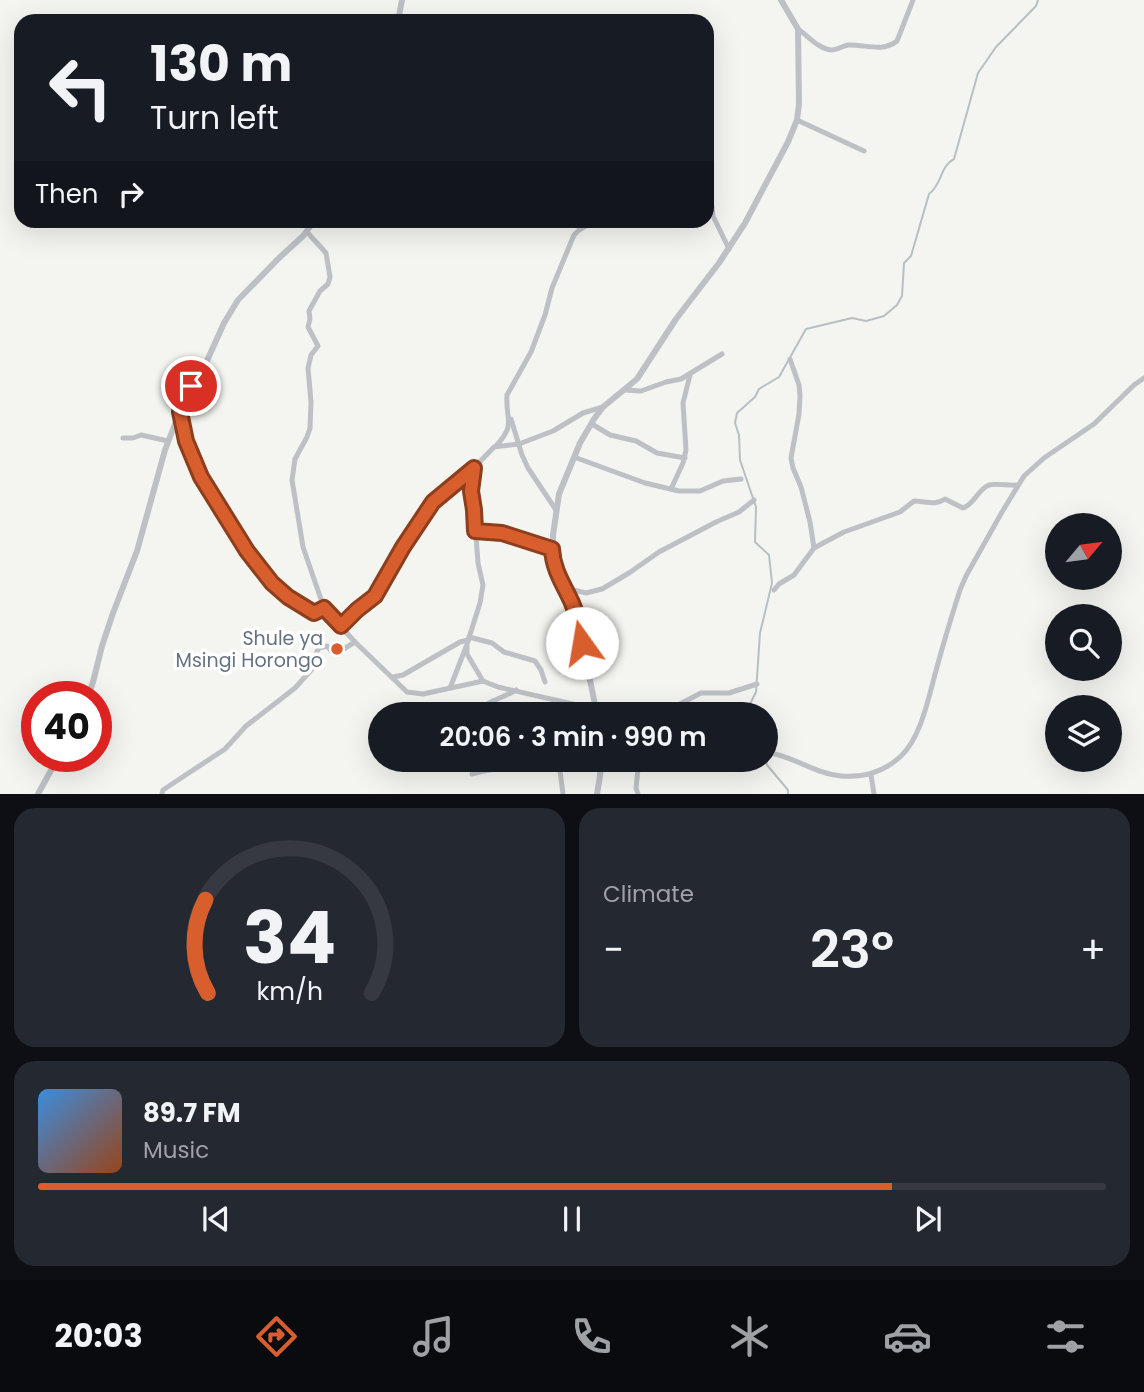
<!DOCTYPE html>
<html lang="en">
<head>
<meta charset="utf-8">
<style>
	body { margin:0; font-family:Poppins,sans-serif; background:#242831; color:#f1f3f6; height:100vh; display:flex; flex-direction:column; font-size:26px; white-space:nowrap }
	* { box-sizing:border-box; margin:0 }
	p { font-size:23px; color:#9ea1a6 }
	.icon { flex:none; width:38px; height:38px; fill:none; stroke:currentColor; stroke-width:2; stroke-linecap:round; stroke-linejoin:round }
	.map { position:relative; height:794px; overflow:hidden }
	.side { display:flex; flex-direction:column; gap:14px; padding:14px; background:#0d0f14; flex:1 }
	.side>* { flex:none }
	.top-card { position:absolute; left:14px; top:14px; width:700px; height:214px; border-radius:21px; box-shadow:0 7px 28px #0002; background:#171b24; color:#f1f3f6; overflow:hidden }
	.needle { width:46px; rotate:61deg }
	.controls { position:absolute; left:1045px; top:513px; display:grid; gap:14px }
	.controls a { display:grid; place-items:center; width:77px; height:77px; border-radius:50%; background:#171b24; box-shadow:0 7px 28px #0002; font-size:35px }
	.speed { position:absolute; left:21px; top:681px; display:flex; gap:14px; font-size:35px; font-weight:700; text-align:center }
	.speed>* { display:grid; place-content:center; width:91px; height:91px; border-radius:50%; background:#171b24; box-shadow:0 7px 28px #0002; line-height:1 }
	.speed .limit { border:10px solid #d22; background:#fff; color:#111 }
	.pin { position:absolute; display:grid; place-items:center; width:60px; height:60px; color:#fff; margin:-30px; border:4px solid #fff; border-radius:50%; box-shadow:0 2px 7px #0007 }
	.me { position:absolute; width:77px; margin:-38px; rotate:347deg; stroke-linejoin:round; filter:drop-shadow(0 0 5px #0008) }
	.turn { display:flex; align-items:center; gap:24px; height:147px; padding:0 21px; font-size:32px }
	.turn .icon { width:91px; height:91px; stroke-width:2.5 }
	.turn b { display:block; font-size:49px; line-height:60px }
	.then { display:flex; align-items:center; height:66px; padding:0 21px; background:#0003; gap:14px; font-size:26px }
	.big { font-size:52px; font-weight:600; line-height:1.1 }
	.side .tile { flex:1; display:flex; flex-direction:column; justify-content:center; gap:10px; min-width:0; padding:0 24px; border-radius:21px; background:#242831 }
	.side .dial { align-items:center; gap:0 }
	.dial svg { height:182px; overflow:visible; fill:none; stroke:#363941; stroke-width:7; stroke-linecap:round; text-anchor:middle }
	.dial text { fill:#f1f3f6; stroke:none }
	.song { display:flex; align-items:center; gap:21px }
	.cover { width:84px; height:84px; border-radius:10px; background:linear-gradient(135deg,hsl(210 70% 55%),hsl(20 70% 35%)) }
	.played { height:7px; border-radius:4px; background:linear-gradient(90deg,#d85f2d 80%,#363941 80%) }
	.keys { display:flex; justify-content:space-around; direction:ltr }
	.heat { display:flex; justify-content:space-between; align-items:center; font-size:38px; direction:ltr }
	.side .tiles { flex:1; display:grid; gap:14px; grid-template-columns:1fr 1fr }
	.tile:last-child { grid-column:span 2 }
	.trip { position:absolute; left:368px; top:702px; width:410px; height:70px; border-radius:35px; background:#171b24; box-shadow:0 7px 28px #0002; font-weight:600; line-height:70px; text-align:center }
	.tabs { display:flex; height:112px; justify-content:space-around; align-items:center; background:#090b0e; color:#9ea1a6 }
	.tabs .icon { width:49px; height:49px }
	.tabs .on { color:#d85f2d }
	.tabs b { font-size:32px; color:#f1f3f6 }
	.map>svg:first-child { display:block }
</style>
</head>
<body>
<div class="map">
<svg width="1144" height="794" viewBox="0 0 1144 794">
	<rect width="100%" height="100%" fill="#f4f4f0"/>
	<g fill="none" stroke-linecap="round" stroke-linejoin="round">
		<!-- stream -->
		<g stroke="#b6c0c4" stroke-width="2">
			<path d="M 747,714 L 747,710 L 756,692 L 760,633 L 772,583 L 769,555 L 755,542 L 756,507 L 740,460 L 739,435 L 735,423 L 737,413 L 755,397 L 759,389 L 779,377 L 806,329 L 852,318 L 866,321 L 884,316 L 897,305 L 902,296 L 904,263 L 911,256 L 929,194 C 942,185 940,166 954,159 L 978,73 L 996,47 L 1036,6 L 1038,0"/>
			<path d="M 765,754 L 767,765 L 788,790 L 788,794"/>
		</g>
		<!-- minor -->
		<g stroke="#bdc0c4" stroke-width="5">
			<path d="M 798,29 C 808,36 819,49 831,50 C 837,50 842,46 848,45 C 865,44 882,53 897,41 L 913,0"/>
			<path d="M 797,120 L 864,151"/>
			<path d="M 707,203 L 712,206 L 713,216 L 729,249"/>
			<path d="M 307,232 L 326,253 L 330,277 L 328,284 L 320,291 L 309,311 L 310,319 L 308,327 L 318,346 L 311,355 L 308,368 L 311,402 L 310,428 L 307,437 L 295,459 L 292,480 L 303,547 L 324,608 L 355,642 L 407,692 L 423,694 L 483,681 L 498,687 L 577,705 L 597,711"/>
			<path d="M 790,359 L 799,385 L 800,396 L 799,414 L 791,458 L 793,468 L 801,487 L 810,522 L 814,548"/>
			<path d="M 624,390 L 641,391 L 666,382 L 681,379 L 722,354"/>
			<path d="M 180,412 C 184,428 187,444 193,460 C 202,481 215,501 228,521 C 253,558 271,591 312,612 L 316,613 L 324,608"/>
			<path d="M 511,419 L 522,455 L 528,468 L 556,510"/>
			<path d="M 592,424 L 610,435 L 636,441 L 657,453 L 685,458"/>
			<path d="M 123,438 L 133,438 L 141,435 L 168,441"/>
			<path d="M 496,446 C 517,423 505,420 507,395 L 531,352 L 545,315 L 552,288 L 574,235 L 579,230 L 596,220"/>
			<path d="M 574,457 L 645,483 L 679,491 L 700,491 L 723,481 L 741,479"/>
			<path d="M 474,468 L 471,491 L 474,510 L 478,563 L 483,585 L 480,603 L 467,644 L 467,654 L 483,681"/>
			<path d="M 671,489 L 683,463 L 686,450 L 683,403 L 690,375"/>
			<path d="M 475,531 L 509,535 L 531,543 L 552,549"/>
			<path d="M 565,588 L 586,593 L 602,589 L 629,573 L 659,552 L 716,522 L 739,512 L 754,500"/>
			<path d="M 774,590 L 779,584 L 794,575 L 814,548 L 844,532 L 900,512 L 914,501 C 926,501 935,506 945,499 L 963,508 C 975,504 977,490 989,485 C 996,483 1010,486 1018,485"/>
			<path d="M 341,626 L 357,610 L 375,596 L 403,547 L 433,502 L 469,473 L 494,447 L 519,444 L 553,431 L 583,413 L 603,407"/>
			<path d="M 469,637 L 492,643 L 504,652 L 535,661 L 541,670 L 545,682"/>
			<path d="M 393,677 L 403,675 L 460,642 L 468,640"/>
			<path d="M 450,688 L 466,647"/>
			<path d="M 493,701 L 503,714"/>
			<path d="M 472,714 C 485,702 501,699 516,690"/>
			<path d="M 570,714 L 577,705"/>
			<path d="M 675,714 L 678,705 L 701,693 L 729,693 L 757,684"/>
			<path d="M 765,752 C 792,755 815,774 841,776 C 864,778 884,772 901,756 C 922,736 929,695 937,667 C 944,641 952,615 960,590 L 966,576 L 1002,512 L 1024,476 L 1044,458 L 1094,424 L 1134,385 L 1144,378"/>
			<path d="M 561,760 L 559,763 L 563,794"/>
			<path d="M 479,772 L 524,764 L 537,765 L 559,763"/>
			<path d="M 472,774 L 479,772 L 481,767 L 481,760"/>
			<path d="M 871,775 L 874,794"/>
			<path d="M 162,794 L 163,790 L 225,749 L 246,726 L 295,688 L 312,669 L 315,662 L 317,651 L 319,648 L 327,646 L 332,652 L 337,653 L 355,642"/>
			<path d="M 638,794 L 636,788 L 639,760"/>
		</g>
		<!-- tertiary -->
		<g stroke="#bdc0c4" stroke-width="6">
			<path d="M 398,21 L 402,0"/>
			<path d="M 88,696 L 93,682 L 102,646 L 113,613 L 137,551 L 165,450 L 185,398 L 206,363 L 224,323 L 238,300 L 279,258 L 303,236 L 315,220"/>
			<path d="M 597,714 L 576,613 L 558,576 L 553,557 L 553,535 L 559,494 L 580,443 L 594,419 L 603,407 L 637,379 L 676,319 L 719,263 L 745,223 L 788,142 L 797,120 L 799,104 L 798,29 L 781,0"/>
			<path d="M 38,794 L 59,756"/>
			<path d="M 597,794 L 600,776 L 601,760"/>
		</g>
	</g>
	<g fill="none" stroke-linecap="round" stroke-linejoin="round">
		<!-- route casing -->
		<g stroke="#8c3e1d" stroke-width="18">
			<path id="route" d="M 191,386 L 180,412 L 186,441 L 201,477 L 247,551 L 272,583 L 288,597 L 314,613 L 324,608 L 341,626 L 357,610 L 375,596 L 403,547 L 433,502 L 474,468 L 471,491 L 474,510 L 475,531 L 502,533 L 552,549 C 553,570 564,585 572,603 C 578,616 580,629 582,643"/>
		</g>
		<!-- route -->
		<use href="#route" stroke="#d85f2d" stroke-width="12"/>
	</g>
	<!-- markers -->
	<circle fill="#d85f2d" stroke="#fff" stroke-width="2.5" cx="337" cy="649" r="7"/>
	<g text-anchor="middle" stroke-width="7" stroke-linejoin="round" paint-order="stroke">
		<!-- poi labels -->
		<g font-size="19" fill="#657280" stroke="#fff" text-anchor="end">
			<text x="323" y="645">Shule ya<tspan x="323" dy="22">Msingi Horongo</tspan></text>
		</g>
	</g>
</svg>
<div class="controls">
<a><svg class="needle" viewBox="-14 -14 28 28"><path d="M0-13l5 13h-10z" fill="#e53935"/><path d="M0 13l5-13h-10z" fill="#9ea1a6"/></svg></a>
<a><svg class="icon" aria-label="search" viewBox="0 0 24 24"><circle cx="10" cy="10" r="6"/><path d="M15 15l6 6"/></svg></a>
<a><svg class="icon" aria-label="layers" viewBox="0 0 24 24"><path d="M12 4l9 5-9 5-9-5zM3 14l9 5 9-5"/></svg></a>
</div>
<div class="speed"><div class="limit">40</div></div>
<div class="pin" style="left:191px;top:386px;background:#d93025"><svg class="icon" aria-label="arrive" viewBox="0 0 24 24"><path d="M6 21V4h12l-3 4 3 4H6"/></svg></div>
<svg class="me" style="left:582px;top:643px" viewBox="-20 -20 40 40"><circle r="19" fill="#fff"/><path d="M0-13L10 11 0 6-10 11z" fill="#d85f2d"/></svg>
<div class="trip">20:06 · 3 min · 990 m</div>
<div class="top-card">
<div class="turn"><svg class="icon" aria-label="left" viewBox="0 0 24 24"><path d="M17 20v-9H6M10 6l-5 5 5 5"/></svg><div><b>130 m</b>Turn left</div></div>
<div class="then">Then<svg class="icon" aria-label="right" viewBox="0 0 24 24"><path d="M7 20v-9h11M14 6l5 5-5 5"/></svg></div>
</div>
</div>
<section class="side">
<div class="tiles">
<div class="tile dial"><svg viewBox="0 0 100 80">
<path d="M14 69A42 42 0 1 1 86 69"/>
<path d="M14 69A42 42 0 0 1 13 28" stroke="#d85f2d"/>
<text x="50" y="56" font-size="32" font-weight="700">34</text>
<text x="50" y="72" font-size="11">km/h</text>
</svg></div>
<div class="tile"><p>Climate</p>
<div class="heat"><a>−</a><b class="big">23°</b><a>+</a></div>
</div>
<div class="tile">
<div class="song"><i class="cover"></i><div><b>89.7 FM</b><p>Music</p></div></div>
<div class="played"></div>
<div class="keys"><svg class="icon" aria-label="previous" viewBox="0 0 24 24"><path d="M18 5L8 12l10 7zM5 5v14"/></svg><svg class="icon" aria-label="pause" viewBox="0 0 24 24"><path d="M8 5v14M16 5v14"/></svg><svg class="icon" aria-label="next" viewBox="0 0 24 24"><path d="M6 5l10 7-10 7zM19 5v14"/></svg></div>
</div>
</div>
</section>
<nav class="tabs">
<b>20:03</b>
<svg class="icon on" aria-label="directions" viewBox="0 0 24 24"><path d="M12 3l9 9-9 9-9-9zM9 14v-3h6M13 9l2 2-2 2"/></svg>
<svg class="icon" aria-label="music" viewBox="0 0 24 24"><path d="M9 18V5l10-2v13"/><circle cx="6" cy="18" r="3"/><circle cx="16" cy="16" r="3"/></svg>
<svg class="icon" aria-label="phone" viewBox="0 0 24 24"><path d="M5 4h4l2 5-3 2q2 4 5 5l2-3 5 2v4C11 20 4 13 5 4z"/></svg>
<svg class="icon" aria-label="climate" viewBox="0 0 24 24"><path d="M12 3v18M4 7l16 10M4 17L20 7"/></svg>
<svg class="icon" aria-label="car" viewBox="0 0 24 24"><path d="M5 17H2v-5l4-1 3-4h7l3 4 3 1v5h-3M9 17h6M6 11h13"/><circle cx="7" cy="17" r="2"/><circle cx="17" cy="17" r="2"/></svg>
<svg class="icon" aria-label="filters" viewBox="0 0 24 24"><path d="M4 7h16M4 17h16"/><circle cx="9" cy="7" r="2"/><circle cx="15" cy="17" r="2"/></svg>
</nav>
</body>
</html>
